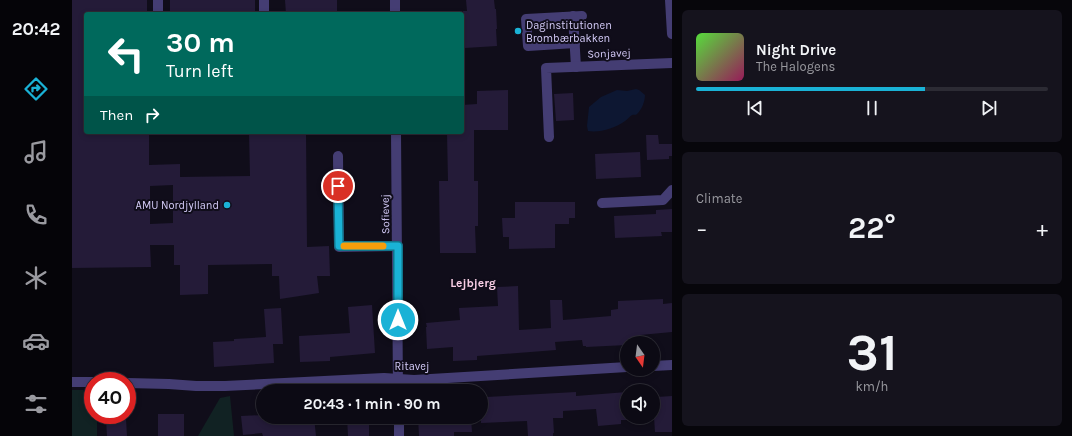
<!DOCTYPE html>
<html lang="en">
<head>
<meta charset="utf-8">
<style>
	body { margin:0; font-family:Karla,sans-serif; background:#15131d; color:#f1f3f6; height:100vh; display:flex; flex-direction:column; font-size:15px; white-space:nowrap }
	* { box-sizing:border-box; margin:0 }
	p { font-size:13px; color:#9a9aa0 }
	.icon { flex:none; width:22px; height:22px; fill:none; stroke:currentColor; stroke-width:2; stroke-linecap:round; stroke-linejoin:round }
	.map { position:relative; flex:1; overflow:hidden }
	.side { display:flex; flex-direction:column; gap:10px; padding:10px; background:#07060b; width:400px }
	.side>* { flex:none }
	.hud { position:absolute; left:12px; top:12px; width:380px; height:122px; border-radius:4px; box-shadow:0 2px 6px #0003,0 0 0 1px #2c2b34; background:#00695c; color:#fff; overflow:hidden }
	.needle { width:26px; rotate:166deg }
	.fabs { position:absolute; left:548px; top:336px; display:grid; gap:8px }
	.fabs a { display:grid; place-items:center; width:40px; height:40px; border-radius:50%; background:#0c0a14; box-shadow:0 2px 6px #0003,0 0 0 1px #2c2b34; font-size:20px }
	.speed { position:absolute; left:12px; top:372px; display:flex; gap:8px; font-size:20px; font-weight:700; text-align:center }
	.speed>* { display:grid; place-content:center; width:52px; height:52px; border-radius:50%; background:#0c0a14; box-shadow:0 2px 6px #0003,0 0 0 1px #2c2b34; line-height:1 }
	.speed .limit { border:6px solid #d22; background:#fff; color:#111 }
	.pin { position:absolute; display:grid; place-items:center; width:34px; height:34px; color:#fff; margin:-17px; border:2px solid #fff; border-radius:50%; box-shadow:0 1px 4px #0007 }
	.me { position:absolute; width:44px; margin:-22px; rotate:0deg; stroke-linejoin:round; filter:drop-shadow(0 0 3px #0008) }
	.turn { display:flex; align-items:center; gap:14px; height:84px; padding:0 16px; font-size:18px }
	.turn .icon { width:52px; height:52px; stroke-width:2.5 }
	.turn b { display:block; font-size:28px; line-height:34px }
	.then { display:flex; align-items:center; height:38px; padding:0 16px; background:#0003; gap:8px; font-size:15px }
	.big { font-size:30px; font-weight:700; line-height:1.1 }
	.side .tile { flex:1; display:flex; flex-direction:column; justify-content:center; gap:6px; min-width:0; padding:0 14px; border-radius:6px; background:#15131d }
	.side .dial { align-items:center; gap:0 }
	.dial b { font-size:52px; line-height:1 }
	.song { display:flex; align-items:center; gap:12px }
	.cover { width:48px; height:48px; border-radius:6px; background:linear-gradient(135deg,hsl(110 70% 55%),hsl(330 70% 35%)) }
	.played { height:4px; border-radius:2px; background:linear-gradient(90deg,#1ab2d6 65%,#2c2b34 65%) }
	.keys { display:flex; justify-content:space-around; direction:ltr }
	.heat { display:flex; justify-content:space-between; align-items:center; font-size:22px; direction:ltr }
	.trip { position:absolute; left:184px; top:384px; width:232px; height:40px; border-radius:20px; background:#0c0a14; box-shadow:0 2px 6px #0003,0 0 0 1px #2c2b34; font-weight:700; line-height:40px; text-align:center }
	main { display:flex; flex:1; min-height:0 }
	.tab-bar { display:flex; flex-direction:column; width:72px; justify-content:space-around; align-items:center; background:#050408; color:#9a9aa0 }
	.tab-bar .icon { width:28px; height:28px }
	.tab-bar .selected { color:#1ab2d6 }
	.tab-bar b { font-size:18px; color:#f1f3f6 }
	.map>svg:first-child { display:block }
</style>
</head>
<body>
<main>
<nav class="tab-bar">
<b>20:42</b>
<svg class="icon selected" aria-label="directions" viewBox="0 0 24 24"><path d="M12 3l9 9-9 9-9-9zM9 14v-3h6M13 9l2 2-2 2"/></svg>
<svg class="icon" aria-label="music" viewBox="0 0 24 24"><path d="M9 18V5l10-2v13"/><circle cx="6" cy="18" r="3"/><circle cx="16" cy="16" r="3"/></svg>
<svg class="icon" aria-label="phone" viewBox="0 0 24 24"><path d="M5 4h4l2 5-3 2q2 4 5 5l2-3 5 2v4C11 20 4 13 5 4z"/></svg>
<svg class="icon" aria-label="climate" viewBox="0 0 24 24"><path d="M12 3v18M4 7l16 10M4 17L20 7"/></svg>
<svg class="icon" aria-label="car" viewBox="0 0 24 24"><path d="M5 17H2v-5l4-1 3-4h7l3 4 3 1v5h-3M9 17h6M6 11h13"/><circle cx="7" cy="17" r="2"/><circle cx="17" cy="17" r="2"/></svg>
<svg class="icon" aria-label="filters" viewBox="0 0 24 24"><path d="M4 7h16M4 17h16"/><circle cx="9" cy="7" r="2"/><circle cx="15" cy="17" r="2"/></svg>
</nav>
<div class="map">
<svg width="600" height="436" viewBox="0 0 600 436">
	<rect width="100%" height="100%" fill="#100d1a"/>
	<!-- green -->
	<g fill="#112223">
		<path d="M 0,390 L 11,390 L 21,396 L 21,415 L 25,415 L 25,436 L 0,436 Z"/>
		<path d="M 158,396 L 162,436 L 126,436 L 148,398 Z"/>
	</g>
	<!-- water -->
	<path fill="#0d1732" d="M 564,89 L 567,90 L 573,95 C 573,101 570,109 566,113 C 563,116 564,114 560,115 C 558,116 555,120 553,121 C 543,128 528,133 516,131 L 515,126 L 517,107 L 529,97 L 545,90 L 555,91 Z"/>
	<!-- building -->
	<g fill="#241b38" fill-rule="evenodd">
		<path d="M 0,0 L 75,0 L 75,14 L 14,14 L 14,132 L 77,132 L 77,165 L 108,164 L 108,177 L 178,176 L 177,132 L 234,132 L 235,247 L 257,246 L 258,276 L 245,276 L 247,293 L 208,299 L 207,276 L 200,276 L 200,264 L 136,265 L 136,294 L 108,295 L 108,265 L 102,265 L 102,245 L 78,245 L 79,267 L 0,268 ZM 101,185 L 101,223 L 78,224 L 78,186 Z"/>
		<rect x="98" y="0" width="85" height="14"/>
		<path d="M 213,0 L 265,0 L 265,14 L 214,14 Z"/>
		<path d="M 394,0 L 422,0 L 423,9 L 424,9 L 425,29 L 424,29 L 425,46 L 393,48 L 391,11 L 395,11 Z"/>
		<path d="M 436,90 L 436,130 L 402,130 L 402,181 L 406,181 L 406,226 L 403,226 L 404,253 L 368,253 L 367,181 L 376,181 L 375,133 L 390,132 L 390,105 L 405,104 L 405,91 Z"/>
		<path d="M 501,93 L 502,120 L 484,121 L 482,94 Z"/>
		<path d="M 574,135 L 586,135 L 587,144 L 600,144 L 600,156 L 597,156 L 597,159 L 575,160 Z"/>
		<path d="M 568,152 L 569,177 L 524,179 L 523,154 Z"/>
		<path d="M 443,202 L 503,202 L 503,218 L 497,218 L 497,224 L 483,224 L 483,248 L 437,249 L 437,237 L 431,237 L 430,218 L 443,218 Z"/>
		<path d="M 600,209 L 600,232 L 589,232 L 590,236 L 543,238 L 542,216 L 584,214 L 584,210 Z"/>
		<path d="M 446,286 L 447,330 L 479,328 L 478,300 L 490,300 L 491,320 L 539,316 L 539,310 L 546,309 L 546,301 L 591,299 L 591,304 L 600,303 L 600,332 L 568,335 L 568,343 L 555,343 L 555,345 L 514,347 L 514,346 L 511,346 L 510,340 L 483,342 L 484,350 L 405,356 L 405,360 L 381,361 L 381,347 L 355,349 L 354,327 L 355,327 L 354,323 L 388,320 L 387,308 L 426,306 L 425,287 Z"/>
		<path d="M 300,305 L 303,353 L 258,357 L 258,361 L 228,362 L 227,336 L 278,333 L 276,307 Z"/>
		<path d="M 209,308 L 211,344 L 201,344 L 202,363 L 142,367 L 141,342 L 162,341 L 162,339 L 194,337 L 192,309 Z"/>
		<path d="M 504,392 L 504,396 L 555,392 L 555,420 L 549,420 L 549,424 L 526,426 L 524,409 L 491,411 L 491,418 L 481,418 L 482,433 L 481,433 L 481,436 L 456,436 L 455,421 L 409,423 L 409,402 L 415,401 L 414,397 Z"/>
		<path d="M 600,396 L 600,432 L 583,432 L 582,417 L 584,417 L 584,415 L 586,415 L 585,397 Z"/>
		<rect x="86" y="414" width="26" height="22"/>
		<path d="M 191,415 L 191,417 L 242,417 L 244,436 L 191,436 L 190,433 L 171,435 L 169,416 Z"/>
		<path d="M 275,417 L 297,417 L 297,436 L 276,436 Z"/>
		<path d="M 346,417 L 399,417 L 400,432 L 382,432 L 382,436 L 347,436 Z"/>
		<path d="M 34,419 L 54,419 L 55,436 L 35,436 Z"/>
	</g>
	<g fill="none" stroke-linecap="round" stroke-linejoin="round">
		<!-- minor -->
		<g stroke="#443d73" stroke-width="10">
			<path d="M 86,0 L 86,14"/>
			<path d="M 192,0 L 192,14"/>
			<path d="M 323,0 L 323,14"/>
			<path d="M 598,0 L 600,34"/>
			<path d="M 501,16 L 504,67"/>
			<path d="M 503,43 L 456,46 L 454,19 L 510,16"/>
			<path d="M 324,132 L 326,391"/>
			<path d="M 477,137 L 474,68 L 600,63"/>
			<path d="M 266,156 L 267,247 L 326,246"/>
			<path d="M 530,203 L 591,200 L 600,190"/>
			<path d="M 581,366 L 600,365"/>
			<path d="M 0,382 L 21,382"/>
			<path d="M 55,383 L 97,384 L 124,386 L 153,386 L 312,378 L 342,380 L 555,367"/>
			<path d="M 327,417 L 327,436"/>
		</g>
	</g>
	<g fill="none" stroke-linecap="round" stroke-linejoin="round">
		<!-- route casing -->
		<g stroke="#11748b" stroke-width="10">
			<path id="route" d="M 266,186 L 267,246 L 326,246 L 326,320"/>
		</g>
		<!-- route -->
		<use href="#route" stroke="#1ab2d6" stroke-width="7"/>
		<!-- slow -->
		<path stroke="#f59e0b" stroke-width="7" d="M 272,246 L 311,246"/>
	</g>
	<!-- markers -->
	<g fill="#1ab2d6" stroke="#100d1a" stroke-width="1.5">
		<circle cx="446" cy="31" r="4"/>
		<circle cx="155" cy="205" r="4"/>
	</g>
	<g text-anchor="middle" stroke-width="4" stroke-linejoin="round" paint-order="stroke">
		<!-- poi labels -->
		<g font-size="11" fill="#d5ccf9" stroke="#100d1a" text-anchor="start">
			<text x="454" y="29">Daginstitutionen<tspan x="454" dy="13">Brombærbakken</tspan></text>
			<text x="147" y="209" text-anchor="end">AMU Nordjylland</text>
		</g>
		<!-- street labels -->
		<g font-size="11" fill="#d5ccf9" stroke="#100d1a">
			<text transform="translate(537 53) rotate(-2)" y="4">Sonjavej</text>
			<text transform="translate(313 214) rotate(-91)" y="4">Sofievej</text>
			<text x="340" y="370">Ritavej</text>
		</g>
		<!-- neighbourhood labels -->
		<g font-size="12" font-weight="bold" fill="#f9cee5" stroke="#100d1a">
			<text x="401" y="287">Lejbjerg</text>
		</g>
	</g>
</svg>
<div class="fabs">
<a><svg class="needle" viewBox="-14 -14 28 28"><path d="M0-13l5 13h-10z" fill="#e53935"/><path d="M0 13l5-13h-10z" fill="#9a9aa0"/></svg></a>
<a><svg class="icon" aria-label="sound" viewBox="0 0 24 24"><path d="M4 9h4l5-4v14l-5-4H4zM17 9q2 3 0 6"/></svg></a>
</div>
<div class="speed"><div class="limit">40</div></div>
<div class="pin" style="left:266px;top:186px;background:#d93025"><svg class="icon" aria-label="arrive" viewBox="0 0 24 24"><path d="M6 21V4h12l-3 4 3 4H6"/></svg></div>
<svg class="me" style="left:326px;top:320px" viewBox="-20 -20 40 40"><circle r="17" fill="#1ab2d6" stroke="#fff" stroke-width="3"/><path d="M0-11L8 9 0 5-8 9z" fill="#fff"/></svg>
<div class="trip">20:43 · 1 min · 90 m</div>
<div class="hud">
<div class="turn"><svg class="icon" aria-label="left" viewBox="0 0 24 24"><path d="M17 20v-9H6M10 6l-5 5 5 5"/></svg><div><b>30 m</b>Turn left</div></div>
<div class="then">Then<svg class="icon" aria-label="right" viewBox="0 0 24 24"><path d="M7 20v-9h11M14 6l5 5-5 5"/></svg></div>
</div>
</div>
<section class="side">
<div class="tile">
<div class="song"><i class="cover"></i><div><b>Night Drive</b><p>The Halogens</p></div></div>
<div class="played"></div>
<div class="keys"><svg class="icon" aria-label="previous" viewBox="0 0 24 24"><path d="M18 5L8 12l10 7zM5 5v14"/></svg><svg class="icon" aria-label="pause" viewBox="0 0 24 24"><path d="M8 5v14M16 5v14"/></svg><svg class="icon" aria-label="next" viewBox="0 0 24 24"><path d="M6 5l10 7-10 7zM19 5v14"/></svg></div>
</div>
<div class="tile"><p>Climate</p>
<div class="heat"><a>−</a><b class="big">22°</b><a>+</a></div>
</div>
<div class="tile dial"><b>31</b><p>km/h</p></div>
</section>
</main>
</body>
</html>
